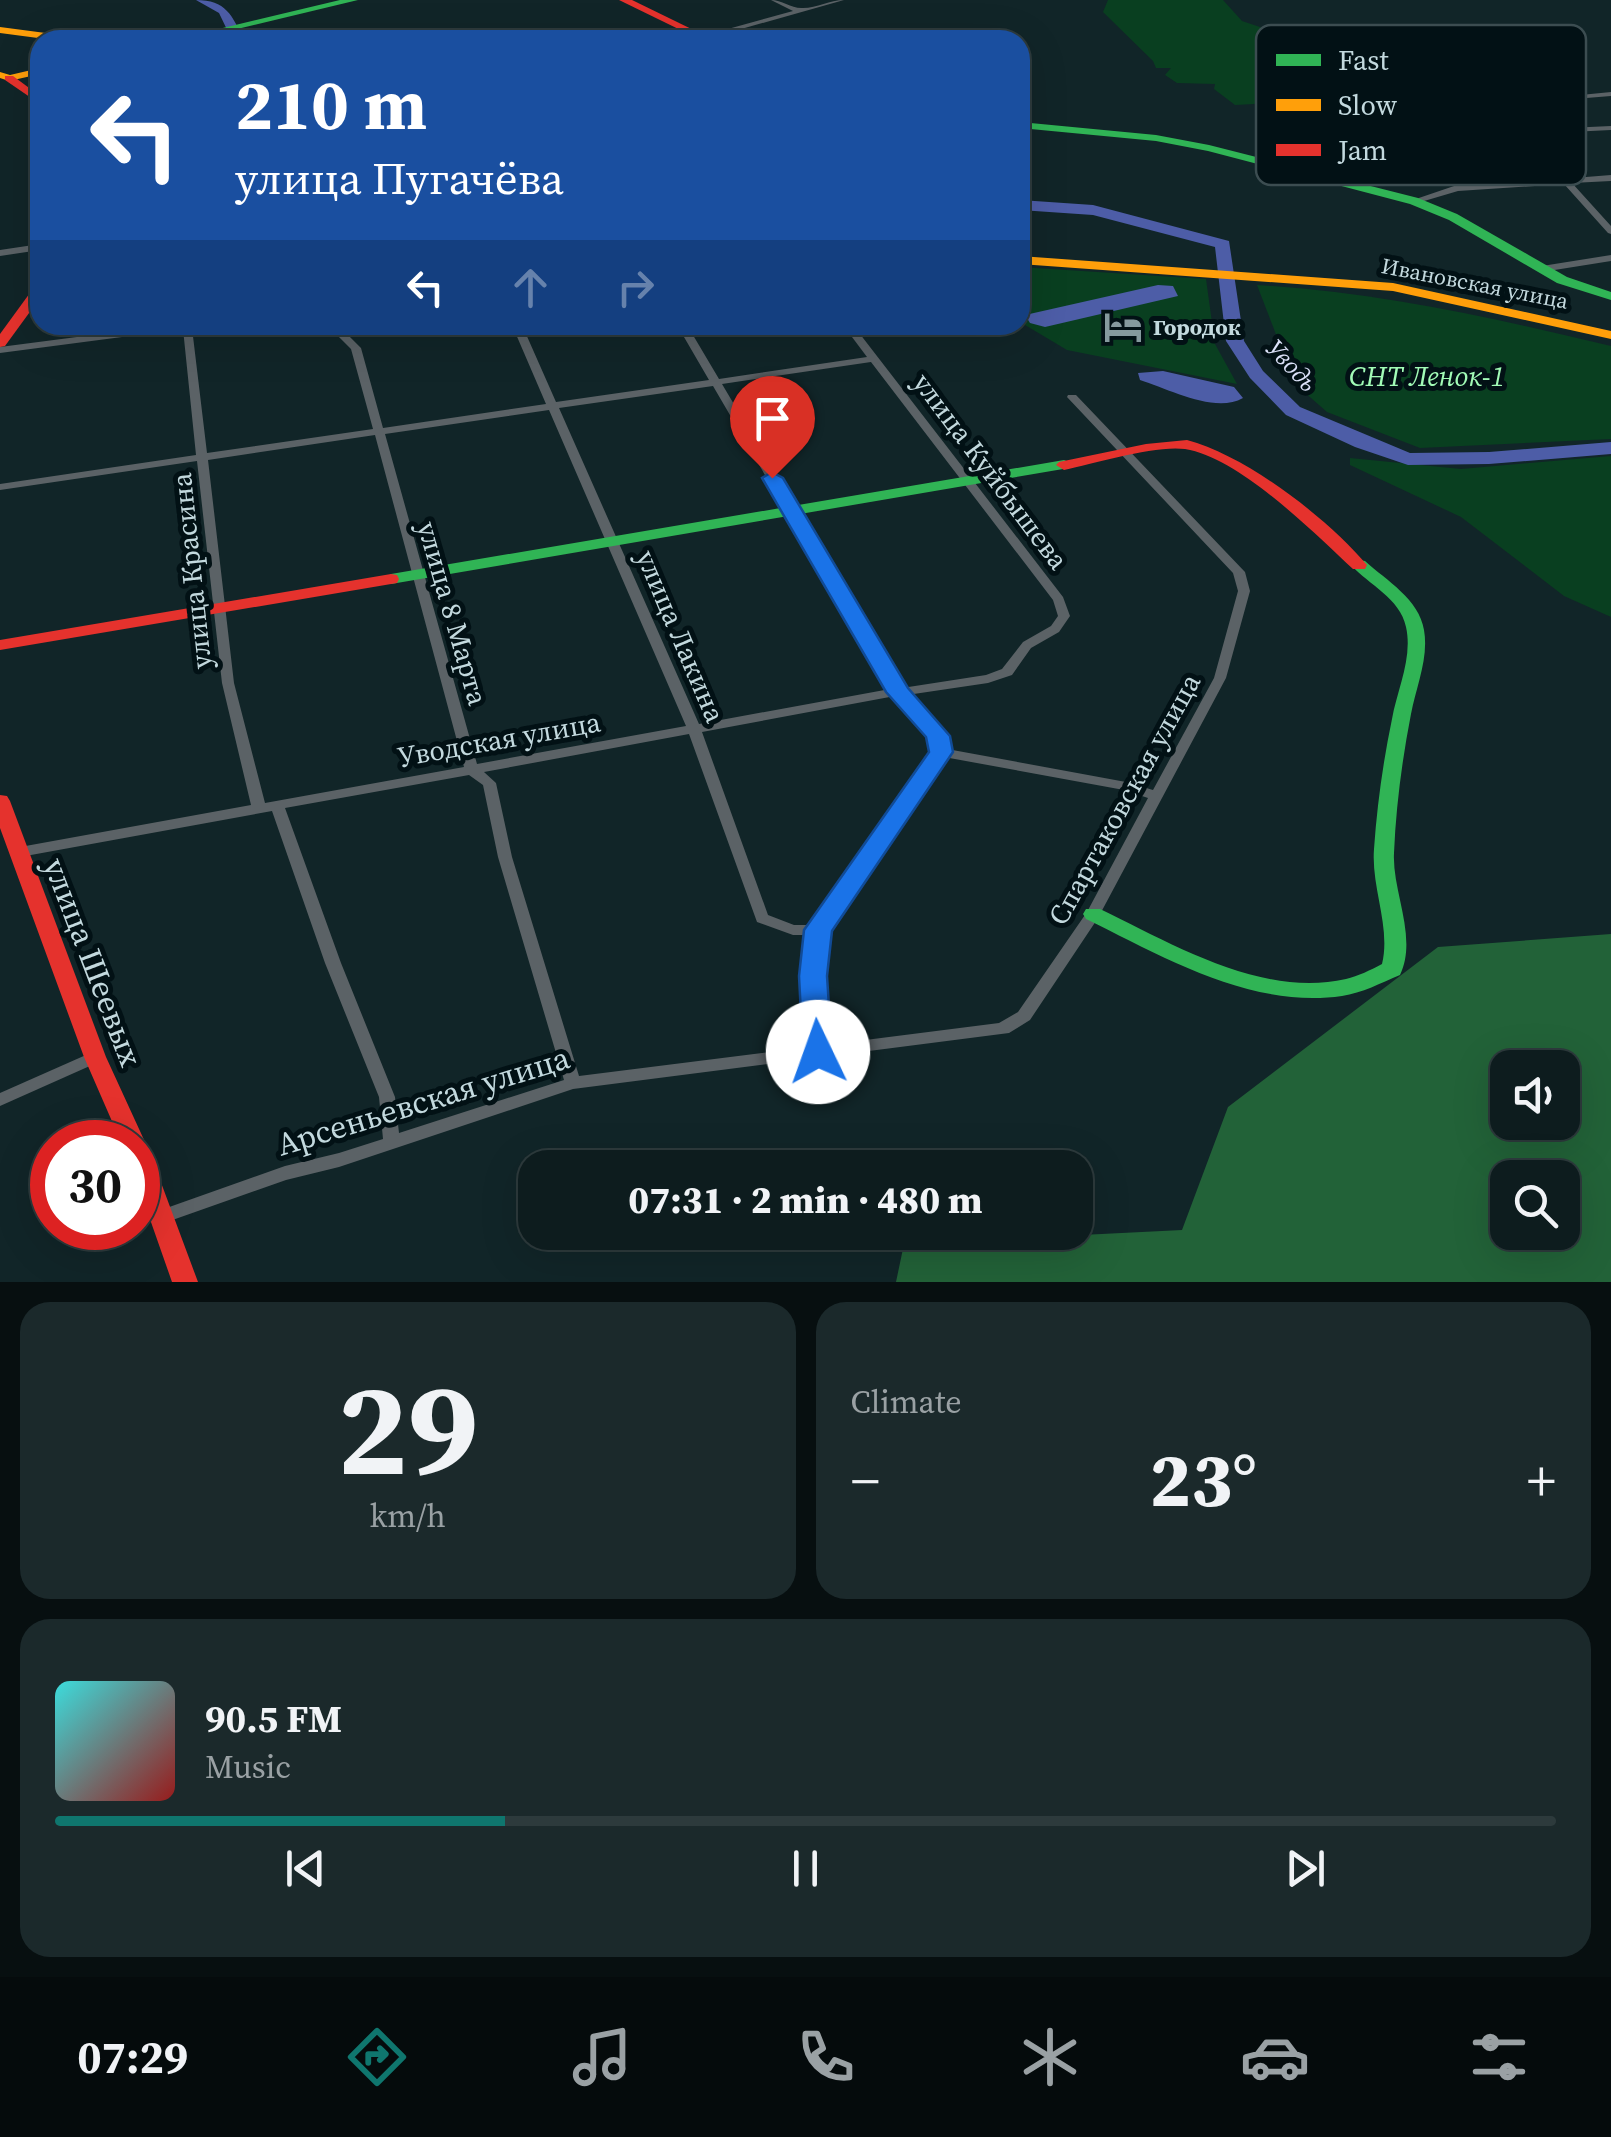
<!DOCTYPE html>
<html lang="en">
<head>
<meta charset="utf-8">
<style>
	body { margin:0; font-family:"Source Serif 4",serif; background:#1b292b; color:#f1f3f6; height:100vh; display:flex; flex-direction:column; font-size:38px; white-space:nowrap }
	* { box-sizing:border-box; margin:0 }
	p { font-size:32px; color:#9aa1a4 }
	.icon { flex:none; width:55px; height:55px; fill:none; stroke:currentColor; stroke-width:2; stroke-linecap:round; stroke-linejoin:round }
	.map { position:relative; height:1282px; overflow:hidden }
	.drawer { display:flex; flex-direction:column; gap:20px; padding:20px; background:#070f10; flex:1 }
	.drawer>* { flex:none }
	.top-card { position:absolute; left:30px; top:30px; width:1000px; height:305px; border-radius:30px; box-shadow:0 10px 40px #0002,0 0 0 2px #2d3a3c; background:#1a4fa0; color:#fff; overflow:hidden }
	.controls { position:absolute; left:1490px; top:1050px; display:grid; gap:20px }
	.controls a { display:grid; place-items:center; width:90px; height:90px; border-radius:20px; background:#0d1c1e; box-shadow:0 10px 40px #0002,0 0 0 2px #2d3a3c; font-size:50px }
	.speed { position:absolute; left:30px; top:1120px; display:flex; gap:20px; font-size:50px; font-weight:700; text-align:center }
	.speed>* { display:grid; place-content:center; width:130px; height:130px; border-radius:50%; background:#0d1c1e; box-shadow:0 10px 40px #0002,0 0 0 2px #2d3a3c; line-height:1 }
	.speed .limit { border:15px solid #d22; background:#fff; color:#111 }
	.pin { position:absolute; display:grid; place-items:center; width:85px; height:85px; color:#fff; margin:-102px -42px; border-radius:50% 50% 50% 0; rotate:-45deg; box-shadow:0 0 10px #0007 }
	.pin .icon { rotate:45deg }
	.me { position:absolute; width:110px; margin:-55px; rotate:357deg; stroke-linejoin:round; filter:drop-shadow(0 0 8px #0008) }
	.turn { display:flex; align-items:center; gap:35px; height:210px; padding:0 40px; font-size:45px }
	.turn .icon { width:130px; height:130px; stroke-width:2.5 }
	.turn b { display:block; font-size:70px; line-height:85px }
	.lanes { display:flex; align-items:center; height:95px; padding:0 40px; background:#0003; justify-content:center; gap:50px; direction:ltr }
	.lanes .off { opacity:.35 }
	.big { font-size:75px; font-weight:800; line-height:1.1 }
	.drawer .tile { flex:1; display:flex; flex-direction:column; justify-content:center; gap:15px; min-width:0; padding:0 35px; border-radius:30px; background:#1b292b }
	.drawer .dial { align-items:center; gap:0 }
	.dial b { font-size:130px; line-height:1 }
	.song { display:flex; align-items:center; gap:30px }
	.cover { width:120px; height:120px; border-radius:15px; background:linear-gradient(135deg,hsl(180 70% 55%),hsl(0 70% 35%)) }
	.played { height:10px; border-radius:5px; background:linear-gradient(90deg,#0f766e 30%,#2d3a3c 30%) }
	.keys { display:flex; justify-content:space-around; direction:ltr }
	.heat { display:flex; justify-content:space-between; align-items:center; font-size:55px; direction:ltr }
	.drawer .tiles { flex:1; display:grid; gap:20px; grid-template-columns:1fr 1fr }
	.tile:last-child { grid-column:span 2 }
	.trip { position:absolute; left:518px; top:1150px; width:575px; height:100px; border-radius:30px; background:#0d1c1e; box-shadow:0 10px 40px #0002,0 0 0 2px #2d3a3c; font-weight:800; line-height:100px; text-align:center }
	.dock { display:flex; height:160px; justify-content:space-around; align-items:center; background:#050b0c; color:#9aa1a4 }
	.dock .icon { width:70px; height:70px }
	.dock .on { color:#0f766e }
	.dock b { font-size:45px; color:#f1f3f6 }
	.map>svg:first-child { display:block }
</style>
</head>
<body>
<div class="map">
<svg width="1611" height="1282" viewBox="0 0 1611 1282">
	<rect width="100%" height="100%" fill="#112528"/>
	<!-- green -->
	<g fill="#093f20">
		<path d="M 1108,0 L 1223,0 L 1242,21 L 1293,38 L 1312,72 L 1279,79 L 1285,84 L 1284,94 L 1273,103 L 1235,105 L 1214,89 L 1215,84 L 1177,83 L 1165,75 L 1171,68 L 1156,68 L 1153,61 L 1103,12 Z"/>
		<path d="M 1020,267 L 1206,279 L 1215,344 L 1237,384 L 1067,350 L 1020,322 Z"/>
		<path d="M 1257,285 C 1378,292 1494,318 1611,346 L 1611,439 L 1420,448 L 1327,412 L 1295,384 Z"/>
		<path d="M 1611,456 L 1611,617 L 1564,596 L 1461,517 L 1350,465 L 1350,458 L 1461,469 Z"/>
	</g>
	<!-- forest -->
	<path fill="#226238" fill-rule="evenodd" d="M 1611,934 L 1611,1282 L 896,1282 L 904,1244 L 1182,1230 L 1228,1107 L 1438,947 ZM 1508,1068 L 1562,1068 L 1562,1122 L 1508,1122 ZM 1508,1178 L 1562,1178 L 1562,1232 L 1508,1232 Z"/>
	<!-- water -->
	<g fill="#4d5da7">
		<path d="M 1158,285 L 1173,286 L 1178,296 L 1045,327 L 1030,323 L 1025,315 Z"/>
		<path d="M 1163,371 L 1234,387 L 1243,398 C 1215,414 1169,389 1140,380 L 1138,373 Z"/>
	</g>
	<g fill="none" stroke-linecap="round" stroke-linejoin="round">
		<!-- river -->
		<g fill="#4d5da7" fill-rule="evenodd">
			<path d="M 196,0 C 226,0 232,15 244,40 L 232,40 L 219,13 Z"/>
			<path d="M 1020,200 L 1093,205 L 1229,241 L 1244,341 L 1263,371 L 1300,407 L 1410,453 L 1489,452 L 1611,442 L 1611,454 L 1489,464 L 1408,465 L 1355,447 L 1286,415 L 1250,378 L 1226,341 L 1215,247 L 1093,215 L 1020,210 Z"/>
		</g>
		<!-- street -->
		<g fill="#5b6266" fill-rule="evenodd">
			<path d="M 771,0 C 782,0 792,9 803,8 C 817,8 830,0 844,0 L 706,39 L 699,37 L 793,11 Z"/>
			<path d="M 1611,92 L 1611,96 L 1525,103 L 1546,129 L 1611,126 L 1611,130 L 1550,133 L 1586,177 L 1611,175 L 1611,181 L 1572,183 L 1611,226 L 1611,234 L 1608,233 L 1564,184 L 1458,191 L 1414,204 L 1410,201 L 1457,185 L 1578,178 L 1541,134 L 1349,142 L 1332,147 L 1323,154 L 1336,179 L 1332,182 L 1328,179 L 1315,153 L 1326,143 L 1349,138 L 1538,129 L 1516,103 L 1392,100 L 1392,96 L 1395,96 L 1540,99 Z"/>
			<path d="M 40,244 L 40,250 L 0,256 L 0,250 Z"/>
			<path d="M 1611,255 L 1611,261 L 1542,272 L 1537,269 L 1542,266 Z"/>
			<path d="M 169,325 L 196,325 L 192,328 L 207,453 L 373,429 L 351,349 L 337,335 L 335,325 L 345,325 L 347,334 L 361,348 L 383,428 L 546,404 L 512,325 L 522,325 L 556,402 L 709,380 L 677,325 L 687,325 L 719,379 L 867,357 L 843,325 L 853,325 L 1063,597 L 1070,616 L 1059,632 L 1031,648 L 1012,675 L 988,683 L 907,695 L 943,733 L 947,749 L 1126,782 L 1153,790 L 1214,678 L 1238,591 L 1233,573 L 1067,397 L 1068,395 L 1076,395 L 1245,572 L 1250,591 L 1226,678 L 1098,918 L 1030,1020 L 1009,1033 L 573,1089 L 339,1167 L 286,1180 L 164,1223 L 158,1221 L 155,1216 L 158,1211 L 285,1166 L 339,1153 L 383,1139 L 379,1097 L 325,963 L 272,811 L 20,857 L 15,855 L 13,852 L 15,849 L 20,847 L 251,805 L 222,683 L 197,461 L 0,490 L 0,484 L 196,455 L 183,329 L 0,353 L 0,347 ZM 871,362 L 1053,600 L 1058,616 L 1051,626 L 1023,642 L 1002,669 L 986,675 L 902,688 L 722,384 ZM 713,386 L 890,689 L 699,724 L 559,408 ZM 549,410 L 686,726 L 477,764 L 385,434 ZM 375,435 L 464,767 L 265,803 L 234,683 L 208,460 ZM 895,696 L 932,737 L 934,752 L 814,925 L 794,925 L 768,915 L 702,732 ZM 689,734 L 757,922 L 793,935 L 810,935 L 805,976 L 810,1047 L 579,1076 L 512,857 L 496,783 L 484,772 ZM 944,757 L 1124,790 L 1148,798 L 1087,912 L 1018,1012 L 999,1023 L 826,1045 L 821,976 L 825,931 ZM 469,775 L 483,785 L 498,857 L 564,1080 L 399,1133 L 395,1097 L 341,963 L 285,808 Z"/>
			<path d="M 95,1051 L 101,1053 L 103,1057 L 101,1061 L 0,1106 L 0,1093 Z"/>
		</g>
		<!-- fast -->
		<g fill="#30b455" fill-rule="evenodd">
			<path d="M 340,0 L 358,0 L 191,40 L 173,40 Z"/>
			<path d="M 1020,122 L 1156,135 L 1209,145 L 1418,198 L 1457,214 L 1567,277 L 1611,292 L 1611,300 L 1557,283 L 1449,220 L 1410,204 L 1208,151 L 1156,141 L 1020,128 Z"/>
			<path d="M 1064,460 L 1069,462 L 1072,465 L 1069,468 L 391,584 L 383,579 L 391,574 Z"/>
			<path d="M 1359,560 L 1365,561 C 1387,581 1419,599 1424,630 C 1429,658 1416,687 1411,714 C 1402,760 1396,807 1394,853 C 1392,892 1418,937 1400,975 C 1381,983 1362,993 1342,996 C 1251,1009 1164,957 1086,919 L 1083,914 L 1086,909 L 1100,909 C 1173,944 1261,998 1346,979 C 1358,976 1371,970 1382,964 C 1391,927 1371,888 1374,849 C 1377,806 1383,762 1392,719 C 1397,690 1413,658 1406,627 C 1400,598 1369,585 1351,565 Z"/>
		</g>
		<!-- slow -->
		<g fill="#ff9f0a" fill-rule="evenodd">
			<path d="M 0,27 L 76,37 L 81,40 L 53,40 L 0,33 Z"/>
			<path d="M 40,68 L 40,74 L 9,81 L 0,78 L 0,72 L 10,75 Z"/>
			<path d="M 1020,256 L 1393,283 L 1611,331 L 1611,339 L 1393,291 L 1020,264 Z"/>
		</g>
		<!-- jam -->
		<g fill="#e5322d" fill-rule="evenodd">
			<path d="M 619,0 L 632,0 L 714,40 L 701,40 Z"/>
			<path d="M 5,76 L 13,76 L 40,96 L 40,104 L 5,80 Z"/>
			<path d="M 40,285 L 40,298 L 5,346 L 0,347 L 0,334 L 35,286 Z"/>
			<path d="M 1187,440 C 1247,456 1327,518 1367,565 L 1365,569 L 1353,569 C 1313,532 1240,458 1185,449 C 1155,445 1096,463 1064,470 L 1056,465 L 1059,462 L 1146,444 Z"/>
			<path d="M 391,574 L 397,575 L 399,579 L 397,583 L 0,650 L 0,640 Z"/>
			<path d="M 0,795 L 7,796 L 10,801 L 106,1057 L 145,1142 L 143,1145 L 150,1153 L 198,1282 L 172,1282 L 138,1185 L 138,1142 L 121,1142 L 84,1057 L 0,828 Z"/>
		</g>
	</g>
	<!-- route -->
	<path fill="#1a73e8" stroke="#114b97" stroke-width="2.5" d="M 772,472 L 783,478 L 908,688 L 950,736 L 953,752 L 832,931 L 827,976 L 832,1052 L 828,1060 L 818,1064 L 807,1060 L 803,1052 L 799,976 L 804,930 L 929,752 L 926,737 L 886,692 L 762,478 Z"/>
	<!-- icons -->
	<defs>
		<g id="hotel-bare" transform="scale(3)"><path d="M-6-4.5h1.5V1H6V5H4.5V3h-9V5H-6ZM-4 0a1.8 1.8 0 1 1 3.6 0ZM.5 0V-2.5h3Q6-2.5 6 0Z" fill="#859a9e" stroke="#021115" stroke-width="2.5" paint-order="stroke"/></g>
	</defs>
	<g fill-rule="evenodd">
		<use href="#hotel-bare" x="1123" y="327"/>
	</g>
	<g text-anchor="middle" stroke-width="10" stroke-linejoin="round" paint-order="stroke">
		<!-- far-street labels -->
		<g font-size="22" fill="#c3d9de" stroke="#021115">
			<text transform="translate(1475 283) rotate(11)" y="8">Ивановская улица</text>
		</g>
		<!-- far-poi labels -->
		<g font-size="22" font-weight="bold" fill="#c3d9de" stroke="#021115" text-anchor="start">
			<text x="1153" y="335">Городок</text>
		</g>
		<!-- far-water labels -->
		<g font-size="25" font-style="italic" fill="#dbe1f8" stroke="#021115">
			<text transform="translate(1292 365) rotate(47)" y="9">Уводь</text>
		</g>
		<!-- park labels -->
		<g font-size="28" font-style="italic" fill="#a2fcb7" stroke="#021115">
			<text x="1427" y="386">СНТ Ленок-1</text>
		</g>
		<!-- street labels -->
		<g font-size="28" fill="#c3d9de" stroke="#021115">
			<text transform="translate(991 471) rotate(53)" y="10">улица Куйбышева</text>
			<text transform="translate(191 571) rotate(-96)" y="10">улица Красина</text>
			<text transform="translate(453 613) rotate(74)" y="10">улица 8 Марта</text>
			<text transform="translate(681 636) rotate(67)" y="10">улица Лакина</text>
			<text transform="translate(499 739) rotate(-10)" y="10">Уводская улица</text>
			<text transform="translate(1124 799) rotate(-61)" y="10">Спартаковская улица</text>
		</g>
		<!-- near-street labels -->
		<g font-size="32" fill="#c3d9de" stroke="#021115">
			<text transform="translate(93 962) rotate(69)" y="11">улица Шеевых</text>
			<text transform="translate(423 1101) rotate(-17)" y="11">Арсеньевская улица</text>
		</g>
	</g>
	<!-- legend -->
	<rect x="1256" y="25" width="330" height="160" rx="15" fill="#021115" stroke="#3c4d51" stroke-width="2.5"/>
	<rect x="1276" y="54" width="45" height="12" fill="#30b455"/>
	<rect x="1276" y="99" width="45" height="12" fill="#ff9f0a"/>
	<rect x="1276" y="144" width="45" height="12" fill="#e5322d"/>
	<g font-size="28" fill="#c3d9de">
		<text x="1338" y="70">Fast</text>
		<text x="1338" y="115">Slow</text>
		<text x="1338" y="160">Jam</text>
	</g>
</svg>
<div class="controls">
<a><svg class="icon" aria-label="sound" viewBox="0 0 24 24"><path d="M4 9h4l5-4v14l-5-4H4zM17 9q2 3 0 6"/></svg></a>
<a><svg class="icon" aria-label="search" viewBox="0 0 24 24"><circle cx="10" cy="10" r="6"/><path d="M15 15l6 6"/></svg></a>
</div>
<div class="speed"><div class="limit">30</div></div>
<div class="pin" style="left:772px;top:478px;background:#d93025"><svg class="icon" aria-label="arrive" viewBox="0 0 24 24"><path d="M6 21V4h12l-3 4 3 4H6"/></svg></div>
<svg class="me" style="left:818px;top:1052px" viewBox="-20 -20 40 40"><circle r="19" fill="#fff"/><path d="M0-13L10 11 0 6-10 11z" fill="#1a73e8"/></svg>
<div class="trip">07:31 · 2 min · 480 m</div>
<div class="top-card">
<div class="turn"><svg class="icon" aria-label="left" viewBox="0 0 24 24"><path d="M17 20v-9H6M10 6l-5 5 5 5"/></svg><div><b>210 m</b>улица Пугачёва</div></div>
<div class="lanes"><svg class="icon" aria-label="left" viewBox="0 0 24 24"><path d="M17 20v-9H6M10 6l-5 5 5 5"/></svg><svg class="icon off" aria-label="ahead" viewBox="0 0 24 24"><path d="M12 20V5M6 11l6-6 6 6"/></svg><svg class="icon off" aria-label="right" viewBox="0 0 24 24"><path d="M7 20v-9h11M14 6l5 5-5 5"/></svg></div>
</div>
</div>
<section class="drawer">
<div class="tiles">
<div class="tile dial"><b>29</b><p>km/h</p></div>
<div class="tile"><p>Climate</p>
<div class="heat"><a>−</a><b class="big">23°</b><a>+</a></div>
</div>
<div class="tile">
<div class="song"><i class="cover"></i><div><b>90.5 FM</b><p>Music</p></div></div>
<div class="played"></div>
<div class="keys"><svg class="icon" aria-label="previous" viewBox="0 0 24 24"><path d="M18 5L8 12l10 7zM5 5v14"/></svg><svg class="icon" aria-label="pause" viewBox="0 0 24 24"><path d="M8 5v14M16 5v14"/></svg><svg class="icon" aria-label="next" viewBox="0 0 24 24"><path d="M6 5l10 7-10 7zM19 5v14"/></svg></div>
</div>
</div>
</section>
<nav class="dock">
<b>07:29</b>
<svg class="icon on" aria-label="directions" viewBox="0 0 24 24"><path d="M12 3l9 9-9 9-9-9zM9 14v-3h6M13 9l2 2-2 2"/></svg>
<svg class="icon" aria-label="music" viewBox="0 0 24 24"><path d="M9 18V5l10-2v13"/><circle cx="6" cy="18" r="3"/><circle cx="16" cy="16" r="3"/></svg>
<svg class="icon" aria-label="phone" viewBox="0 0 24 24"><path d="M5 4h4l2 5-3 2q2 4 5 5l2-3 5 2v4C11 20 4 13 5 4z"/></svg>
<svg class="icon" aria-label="climate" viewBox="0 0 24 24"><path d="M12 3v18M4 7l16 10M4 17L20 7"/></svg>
<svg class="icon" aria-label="car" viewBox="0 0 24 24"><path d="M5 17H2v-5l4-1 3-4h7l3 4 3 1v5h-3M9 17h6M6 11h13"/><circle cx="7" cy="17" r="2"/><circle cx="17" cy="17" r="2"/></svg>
<svg class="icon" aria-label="filters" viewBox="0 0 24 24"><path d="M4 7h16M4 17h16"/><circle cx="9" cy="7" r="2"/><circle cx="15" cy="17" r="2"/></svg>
</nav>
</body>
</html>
